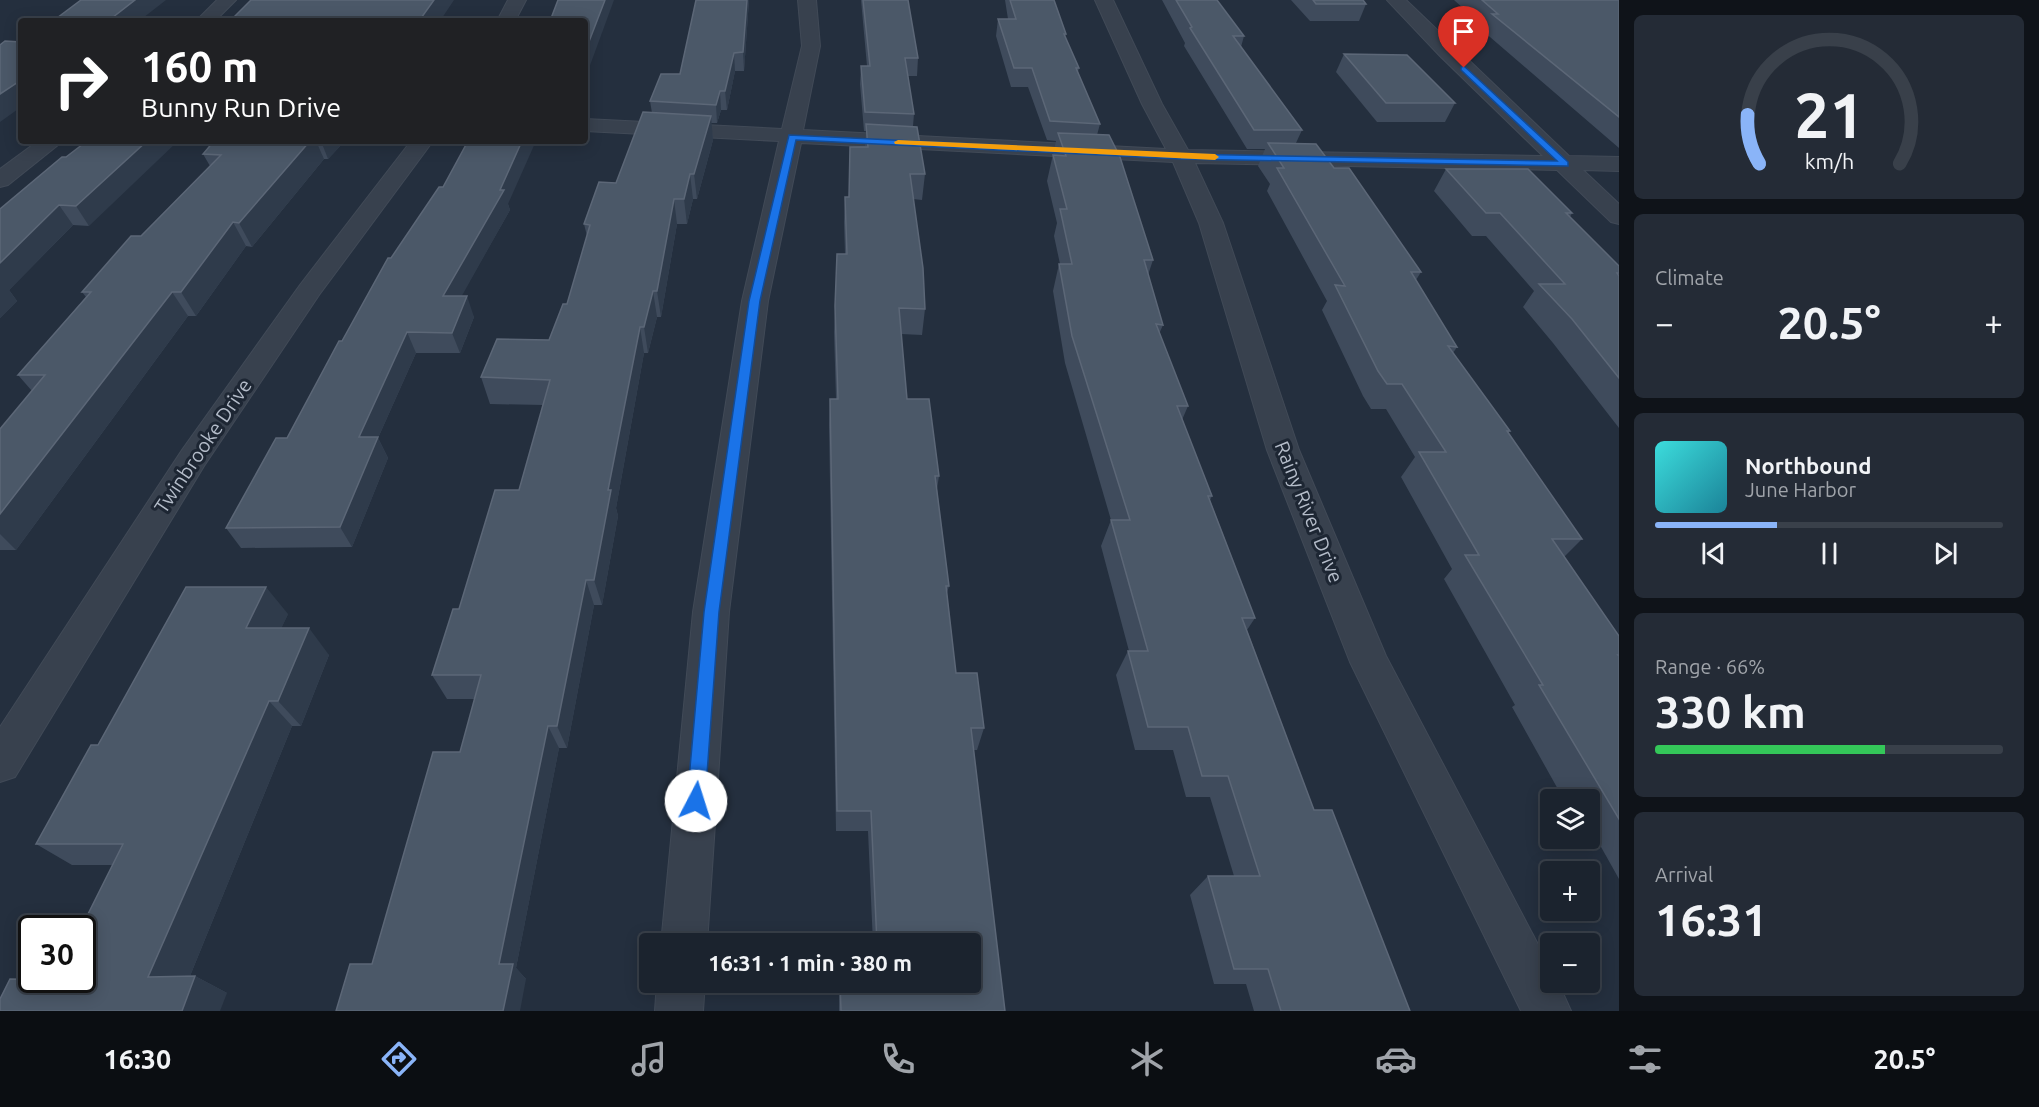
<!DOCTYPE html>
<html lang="en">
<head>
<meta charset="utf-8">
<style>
	body { margin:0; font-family:Ubuntu,sans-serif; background:#242b36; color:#f1f3f6; height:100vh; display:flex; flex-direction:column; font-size:22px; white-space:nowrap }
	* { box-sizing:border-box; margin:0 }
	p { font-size:20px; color:#a0a4aa }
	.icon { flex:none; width:33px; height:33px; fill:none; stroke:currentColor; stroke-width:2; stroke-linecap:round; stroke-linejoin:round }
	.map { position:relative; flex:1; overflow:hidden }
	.side { display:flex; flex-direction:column; gap:15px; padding:15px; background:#0f1319; width:420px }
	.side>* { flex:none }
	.guide { position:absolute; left:18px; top:18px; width:570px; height:126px; border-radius:6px; box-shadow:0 3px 15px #0003,0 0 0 2px #39404a; background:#202124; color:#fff; overflow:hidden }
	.fabs { position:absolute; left:1540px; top:789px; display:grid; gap:12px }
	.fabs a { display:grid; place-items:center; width:60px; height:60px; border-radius:6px; background:#1b232e; box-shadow:0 3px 15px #0003,0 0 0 2px #39404a; font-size:30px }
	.speed { position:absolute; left:18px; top:915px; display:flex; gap:12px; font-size:30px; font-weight:700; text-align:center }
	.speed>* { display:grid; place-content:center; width:78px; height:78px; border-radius:50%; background:#1b232e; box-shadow:0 3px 15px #0003,0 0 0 2px #39404a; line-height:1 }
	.speed .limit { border:3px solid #111; border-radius:9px; background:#fff; color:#111 }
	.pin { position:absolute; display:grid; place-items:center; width:51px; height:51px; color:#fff; margin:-62px -26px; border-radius:50% 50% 50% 0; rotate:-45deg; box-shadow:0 0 6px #0007 }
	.pin .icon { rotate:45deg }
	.me { position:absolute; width:66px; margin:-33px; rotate:5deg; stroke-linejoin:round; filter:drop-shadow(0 0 4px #0008) }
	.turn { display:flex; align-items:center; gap:21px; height:126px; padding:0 24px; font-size:27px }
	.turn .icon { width:78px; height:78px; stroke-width:2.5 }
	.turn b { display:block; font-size:42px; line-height:51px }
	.big { font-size:45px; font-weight:700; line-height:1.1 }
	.side .card { flex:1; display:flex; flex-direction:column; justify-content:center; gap:9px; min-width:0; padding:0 21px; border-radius:9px; background:#242b36 }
	.side .dial { align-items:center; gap:0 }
	.dial svg { height:156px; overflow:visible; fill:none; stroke:#39404a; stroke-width:7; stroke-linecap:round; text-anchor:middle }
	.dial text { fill:#f1f3f6; stroke:none }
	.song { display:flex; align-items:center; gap:18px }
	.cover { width:72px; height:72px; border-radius:9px; background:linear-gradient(135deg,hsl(180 70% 55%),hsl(190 70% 35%)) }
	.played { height:6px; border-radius:3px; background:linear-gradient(90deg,#8ab4f8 35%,#39404a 35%) }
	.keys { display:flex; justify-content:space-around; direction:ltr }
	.heat { display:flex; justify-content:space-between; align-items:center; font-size:33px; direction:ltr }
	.charge { height:9px; border-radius:4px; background:linear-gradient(90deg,#34c759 66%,#39404a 0) }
	.trip { position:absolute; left:639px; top:933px; width:342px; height:60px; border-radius:6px; background:#1b232e; box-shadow:0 3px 15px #0003,0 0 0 2px #39404a; font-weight:700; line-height:60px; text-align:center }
	.tab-bar { display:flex; height:96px; justify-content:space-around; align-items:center; background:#0b0e12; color:#a0a4aa }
	.tab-bar .icon { width:42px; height:42px }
	.tab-bar .on { color:#8ab4f8 }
	.tab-bar b { font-size:27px; color:#f1f3f6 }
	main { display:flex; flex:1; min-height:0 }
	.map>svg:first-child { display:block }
</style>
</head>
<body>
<main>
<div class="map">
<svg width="1619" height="1011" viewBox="0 0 1619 1011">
	<rect width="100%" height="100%" fill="#242f3e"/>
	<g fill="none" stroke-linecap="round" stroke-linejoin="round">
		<!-- minor casing -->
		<g stroke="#414a57" stroke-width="2">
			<g id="minor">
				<path d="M 217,0 L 236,0 L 215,21 L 196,21 Z"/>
				<path d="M 508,0 L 526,0 L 515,21 L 497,21 Z"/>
				<path d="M 798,0 L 816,0 L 820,46 L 803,130 L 1166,149 L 1142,104 L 1095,0 L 1113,0 L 1162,104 L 1188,150 L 1543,156 L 1440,56 L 1387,0 L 1406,0 L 1569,156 L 1619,157 L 1619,171 L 1583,170 L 1619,204 L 1619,224 L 1611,222 L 1557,170 L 1195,163 L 1223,223 L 1299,450 L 1386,656 L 1551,969 L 1551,982 L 1558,982 L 1571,1011 L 1521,1011 L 1350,662 L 1267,450 L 1199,223 L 1173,162 L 801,143 L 768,301 L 729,612 L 707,944 L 661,944 L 693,612 L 742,301 L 779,141 L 585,131 L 585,119 L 782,129 L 802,46 Z"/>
				<path d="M 38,141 L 63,141 L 8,185 L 0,187 L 0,169 Z"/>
				<path d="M 411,141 L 433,141 L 319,295 L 204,466 L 15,777 L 0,782 L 0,727 L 182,450 L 300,285 Z"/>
				<path d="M 657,982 L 705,982 L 703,1011 L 655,1011 Z"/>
			</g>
		</g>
		<!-- minor -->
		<use href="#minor" fill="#38414e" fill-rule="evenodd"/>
	</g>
	<!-- wall -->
	<g fill="#3f4b5c">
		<path d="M 749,0 L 744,71 L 735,71 L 727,110 L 721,110 L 717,123 L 711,123 L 713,140 L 697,199 L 693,199 L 687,224 L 677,224 L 661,317 L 657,317 L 648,353 L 644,353 L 616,508 L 618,516 L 602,605 L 594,605 L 567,748 L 559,748 L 516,968 L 526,979 L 372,964 L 460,752 L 475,699 L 447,699 L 432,675 L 459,609 L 519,490 L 543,405 L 490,404 L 481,377 L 549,340 L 567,304 L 587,236 L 584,224 L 616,183 L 652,113 L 650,101 L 680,74 Z"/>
		<path d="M 861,0 L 908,0 L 918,58 L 917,76 L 908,76 L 914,114 L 913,126 L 925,174 L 922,200 L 913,199 L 925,309 L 922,335 L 901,334 L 907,399 L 939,476 L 937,489 L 949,586 L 947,593 L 956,673 L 984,728 L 977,750 L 973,750 L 1005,1011 L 839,1011 L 839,982 L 970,982 L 970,944 L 873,944 L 868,831 L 836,831 L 829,425 L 830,399 L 836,399 L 834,332 L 835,306 L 845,254 L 844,222 L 845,197 L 849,197 L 865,147 L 866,131 L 864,131 L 860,84 L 861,66 L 867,66 Z"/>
		<path d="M 1005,0 L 1054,0 L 1066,34 L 1065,37 L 1079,68 L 1078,72 L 1100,124 L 1097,135 L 1153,260 L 1148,275 L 1163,325 L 1159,334 L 1188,406 L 1182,420 L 1212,496 L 1210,500 L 1255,618 L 1247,630 L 1314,810 L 1410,1011 L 1254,1011 L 1246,984 L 1214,984 L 1190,895 L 1208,876 L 1234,876 L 1210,797 L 1186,797 L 1173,750 L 1135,750 L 1116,675 L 1128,651 L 1129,651 L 1101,546 L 1111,520 L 1065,363 L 1053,291 L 1059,264 L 1060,264 L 1054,236 L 1057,223 L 1047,181 L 1056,141 L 1047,140 L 1028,87 L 1011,87 L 996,36 L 998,19 L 1008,19 Z"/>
		<path d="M 1162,0 L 1217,0 L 1244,36 L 1241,47 L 1302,130 L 1296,143 L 1334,168 L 1421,272 L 1416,280 L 1457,347 L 1453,353 L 1510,431 L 1508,433 L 1582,539 L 1564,557 L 1619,636 L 1619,879 L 1596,838 L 1590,838 L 1590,800 L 1564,800 L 1512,707 L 1515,705 L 1444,579 L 1452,569 L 1401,477 L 1415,457 L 1386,409 L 1371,409 L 1363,396 L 1322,310 L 1327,301 L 1267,191 L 1270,184 L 1258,166 L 1265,149 L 1247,149 L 1184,46 L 1185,43 Z"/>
		<path d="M 1291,0 L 1363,0 L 1366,4 L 1359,21 L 1310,21 Z"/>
		<path d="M 1454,0 L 1619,0 L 1619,148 L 1483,31 L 1485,28 Z"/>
		<path d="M 1344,54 L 1455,103 L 1445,122 L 1377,122 L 1336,72 Z"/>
		<path d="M 214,141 L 345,141 L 328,159 L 324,159 L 252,247 L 246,246 L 196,316 L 188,316 L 16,550 L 0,550 L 0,429 L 32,391 L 18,375 L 86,297 L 82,292 L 141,236 L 210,166 L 203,154 Z"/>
		<path d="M 66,157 L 89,226 L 73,225 L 9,290 L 17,301 L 0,318 L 0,209 Z"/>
		<path d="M 1446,169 L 1572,213 L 1570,217 L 1619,266 L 1619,428 L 1553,343 L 1523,307 L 1534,291 L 1486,236 L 1472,236 L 1434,191 Z"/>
		<path d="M 443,187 L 508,204 L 510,210 L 461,296 L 474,317 L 460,353 L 416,353 L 378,438 L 388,458 L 352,547 L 241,548 L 226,528 L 287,438 L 342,341 L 391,258 Z"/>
		<path d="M 288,614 L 281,628 L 329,655 L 301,726 L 292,726 L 190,976 L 195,976 L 227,993 L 82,980 L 112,865 L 72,865 L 36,844 L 98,745 Z"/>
	</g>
	<!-- shaded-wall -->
	<g fill="#2f3b4b">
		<path d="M 135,0 L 166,0 L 139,21 L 108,21 Z"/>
		<path d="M 434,0 L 454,0 L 440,21 L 419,21 Z"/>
		<path d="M 605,0 L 614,0 L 585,79 L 585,52 Z"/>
		<path d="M 747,0 L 749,0 L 744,71 L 743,52 Z"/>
		<path d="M 734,53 L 735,71 L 727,110 L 725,91 Z"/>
		<path d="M 21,80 L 21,107 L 0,122 L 0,94 Z"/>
		<path d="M 720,91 L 721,110 L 717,123 L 716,105 Z"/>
		<path d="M 711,116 L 713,140 L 697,199 L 694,174 Z"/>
		<path d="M 147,141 L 178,141 L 89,226 L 76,206 Z"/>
		<path d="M 310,141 L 316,141 L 324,159 L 252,247 L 239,223 Z"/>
		<path d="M 321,141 L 345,141 L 328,159 Z"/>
		<path d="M 522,141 L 536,141 L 508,204 L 510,210 L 450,317 L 443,296 L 500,190 Z"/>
		<path d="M 690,174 L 693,199 L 687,224 L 684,199 Z"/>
		<path d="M 674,199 L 677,224 L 661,317 L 657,291 Z"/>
		<path d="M 59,205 L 73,225 L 9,290 L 17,301 L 0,318 L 0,263 Z"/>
		<path d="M 233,222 L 246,246 L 196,316 L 181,292 Z"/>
		<path d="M 653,291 L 657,317 L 648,353 L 644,327 Z"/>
		<path d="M 172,292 L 188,316 L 16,550 L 0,534 L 0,514 Z"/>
		<path d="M 467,296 L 474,317 L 460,353 L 452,333 Z"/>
		<path d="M 640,327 L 644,353 L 616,508 L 618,516 L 602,605 L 594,580 L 608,490 Z"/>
		<path d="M 407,332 L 416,353 L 378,438 L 388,458 L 352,547 L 340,527 L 359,437 Z"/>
		<path d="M 586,580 L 594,605 L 567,748 L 557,726 Z"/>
		<path d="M 266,587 L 288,614 L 269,655 L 246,628 Z"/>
		<path d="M 309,628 L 329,655 L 301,726 L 278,701 Z"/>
		<path d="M 269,701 L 292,726 L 183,993 L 148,977 Z"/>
		<path d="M 548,726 L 559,748 L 516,968 L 526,979 L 520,1011 L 503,1011 L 499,964 Z"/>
		<path d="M 195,976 L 227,993 L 220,1011 L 182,1011 Z"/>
	</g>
	<!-- building -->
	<g fill="#4b5868" stroke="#5c6777" stroke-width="1.5">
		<path d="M 81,0 L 135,0 L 108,21 L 53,21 Z"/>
		<path d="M 251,0 L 434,0 L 419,21 L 230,21 Z"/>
		<path d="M 558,0 L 605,0 L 585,52 L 585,21 L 550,21 Z"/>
		<path d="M 696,0 L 747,0 L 743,52 L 734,53 L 725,91 L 720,91 L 716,105 L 650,101 L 661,74 L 680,74 Z"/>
		<path d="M 863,0 L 908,0 L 918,58 L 905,58 L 914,114 L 865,112 L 861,66 L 870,66 Z"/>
		<path d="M 1010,0 L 1054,0 L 1066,34 L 1064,34 L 1079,68 L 1076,68 L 1100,124 L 1050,121 L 1032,68 L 1014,68 L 998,19 L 1016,19 Z"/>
		<path d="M 1176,0 L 1217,0 L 1244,36 L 1233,36 L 1302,130 L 1254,130 L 1190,28 L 1192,27 Z"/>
		<path d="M 1313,0 L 1363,0 L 1366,4 L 1316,4 Z"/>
		<path d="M 1482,0 L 1619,0 L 1619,117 L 1492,14 L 1498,14 Z"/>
		<path d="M 5,41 L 21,42 L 21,80 L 0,94 L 0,45 Z"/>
		<path d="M 1344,54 L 1407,55 L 1455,103 L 1386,103 Z"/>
		<path d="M 643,112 L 711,116 L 694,174 L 690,174 L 684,199 L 674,199 L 657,291 L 653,291 L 644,327 L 640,327 L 608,490 L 611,490 L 594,580 L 586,580 L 557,726 L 548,726 L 499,964 L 513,964 L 503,1011 L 336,1011 L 350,964 L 372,964 L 433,752 L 460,752 L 481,675 L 432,675 L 453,609 L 459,609 L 495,490 L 519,490 L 550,380 L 481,377 L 497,339 L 549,340 L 563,304 L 567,304 L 590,225 L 584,224 L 599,182 L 616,183 Z"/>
		<path d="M 866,124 L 917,127 L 925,174 L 910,174 L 923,268 L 925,309 L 899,308 L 907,399 L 929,399 L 939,476 L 935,476 L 949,586 L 946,586 L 956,673 L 977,673 L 984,728 L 971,728 L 1005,1011 L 841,1011 L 840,982 L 970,982 L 970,944 L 877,944 L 871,811 L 837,811 L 830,399 L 838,399 L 835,306 L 837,254 L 847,254 L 845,197 L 849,197 L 850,147 L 868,147 Z"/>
		<path d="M 1058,133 L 1109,135 L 1120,157 L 1153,260 L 1144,260 L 1163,325 L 1156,324 L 1188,406 L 1177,406 L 1212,496 L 1208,496 L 1255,618 L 1242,618 L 1314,810 L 1332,810 L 1410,1011 L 1281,1011 L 1268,969 L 1234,969 L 1208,876 L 1260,876 L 1228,776 L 1202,776 L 1188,727 L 1148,727 L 1128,651 L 1148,651 L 1111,520 L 1130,520 L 1072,336 L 1059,264 L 1072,264 L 1060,209 L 1067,209 L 1053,155 L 1066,156 Z"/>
		<path d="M 87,141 L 147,141 L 76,206 L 59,205 L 0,263 L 0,209 L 62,157 L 66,157 Z"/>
		<path d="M 214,141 L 310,141 L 239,223 L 233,222 L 181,292 L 172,292 L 0,514 L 0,429 L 45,375 L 18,375 L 91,292 L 82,292 L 131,236 L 141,236 L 221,155 L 203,154 Z"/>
		<path d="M 468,141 L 522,141 L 500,190 L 504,190 L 443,296 L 467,296 L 452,333 L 407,332 L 359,437 L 378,437 L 340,527 L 226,528 L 276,438 L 287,438 L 339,341 L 342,341 L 388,258 L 391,258 L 439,187 L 443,187 Z"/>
		<path d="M 1268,143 L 1316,144 L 1334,168 L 1349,168 L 1421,272 L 1411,272 L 1457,347 L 1448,346 L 1510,431 L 1507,431 L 1582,539 L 1552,539 L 1619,636 L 1619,655 L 1618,655 L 1619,656 L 1619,819 L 1539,685 L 1543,685 L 1465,555 L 1479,555 L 1419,452 L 1446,452 L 1402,384 L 1387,384 L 1378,371 L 1335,285 L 1345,286 L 1277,168 L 1284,168 Z"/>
		<path d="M 1446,169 L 1528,169 L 1572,213 L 1566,213 L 1619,266 L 1619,273 L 1617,273 L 1619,276 L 1619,378 L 1572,319 L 1539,284 L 1565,284 L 1500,213 L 1486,213 Z"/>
		<path d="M 186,587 L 266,587 L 246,628 L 309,628 L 278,701 L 269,701 L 148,977 L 195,976 L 182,1011 L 0,1011 L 0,999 L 10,979 L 82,980 L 82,928 L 81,928 L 123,844 L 36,844 L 91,745 L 98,745 Z"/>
	</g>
	<!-- route -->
	<path fill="#1a73e8" stroke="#114b97" stroke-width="1.5" d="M 1464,66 L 1568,162 L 1568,166 L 1181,159 L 796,140 L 760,301 L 719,612 L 705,801 L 702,807 L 696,810 L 690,807 L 687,801 L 704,612 L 749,301 L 789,135 L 1181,154 L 1557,161 L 1461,70 L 1461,67 Z"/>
	<!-- slow -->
	<path fill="#f59e0b" d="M 898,140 L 1215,154 L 1219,157 L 1215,160 L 895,144 L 894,142 Z"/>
	<g text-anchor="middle" stroke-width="6" stroke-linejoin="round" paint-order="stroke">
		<!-- street labels -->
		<g font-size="20" fill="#b4bcc9" stroke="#1d2633">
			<text transform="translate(203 446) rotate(-56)" y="7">Twinbrooke Drive</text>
			<text transform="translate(1309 512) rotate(68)" y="7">Rainy River Drive</text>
		</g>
	</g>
</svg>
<div class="fabs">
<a><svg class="icon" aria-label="layers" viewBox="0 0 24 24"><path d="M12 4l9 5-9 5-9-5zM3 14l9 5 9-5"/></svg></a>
<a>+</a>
<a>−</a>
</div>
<div class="speed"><div class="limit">30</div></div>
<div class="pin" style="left:1464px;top:68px;background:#d93025"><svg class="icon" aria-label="arrive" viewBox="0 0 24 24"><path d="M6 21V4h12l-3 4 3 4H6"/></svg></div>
<svg class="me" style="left:696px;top:801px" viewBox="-20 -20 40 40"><circle r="19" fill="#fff"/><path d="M0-13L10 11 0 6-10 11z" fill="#1a73e8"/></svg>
<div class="trip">16:31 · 1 min · 380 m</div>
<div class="guide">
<div class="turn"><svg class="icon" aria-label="right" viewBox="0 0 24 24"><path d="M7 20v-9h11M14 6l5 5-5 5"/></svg><div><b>160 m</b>Bunny Run Drive</div></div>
</div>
</div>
<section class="side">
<div class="card dial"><svg viewBox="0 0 100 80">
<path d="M14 69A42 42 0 1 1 86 69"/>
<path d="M14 69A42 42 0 0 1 8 44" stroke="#8ab4f8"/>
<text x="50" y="56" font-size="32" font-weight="700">21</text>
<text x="50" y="72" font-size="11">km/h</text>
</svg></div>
<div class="card"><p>Climate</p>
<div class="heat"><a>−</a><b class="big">20.5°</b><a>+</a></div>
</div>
<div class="card">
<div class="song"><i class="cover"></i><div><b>Northbound</b><p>June Harbor</p></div></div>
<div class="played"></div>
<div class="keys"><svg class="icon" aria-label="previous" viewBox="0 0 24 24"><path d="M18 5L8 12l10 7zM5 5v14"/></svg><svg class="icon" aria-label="pause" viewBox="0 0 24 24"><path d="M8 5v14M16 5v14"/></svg><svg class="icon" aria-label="next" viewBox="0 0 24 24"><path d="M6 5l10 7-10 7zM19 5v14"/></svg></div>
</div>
<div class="card"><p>Range · 66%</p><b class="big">330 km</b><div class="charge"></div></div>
<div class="card"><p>Arrival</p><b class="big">16:31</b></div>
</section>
</main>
<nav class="tab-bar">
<b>16:30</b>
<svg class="icon on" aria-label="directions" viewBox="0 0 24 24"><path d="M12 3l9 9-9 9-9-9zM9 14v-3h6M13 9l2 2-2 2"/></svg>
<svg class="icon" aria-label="music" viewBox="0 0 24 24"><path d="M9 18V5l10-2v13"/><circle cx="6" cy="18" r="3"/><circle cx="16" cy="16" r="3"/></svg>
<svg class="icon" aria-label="phone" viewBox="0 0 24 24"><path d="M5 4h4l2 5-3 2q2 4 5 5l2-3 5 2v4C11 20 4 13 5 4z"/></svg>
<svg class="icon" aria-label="climate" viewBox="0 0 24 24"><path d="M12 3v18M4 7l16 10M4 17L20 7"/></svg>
<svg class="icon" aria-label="car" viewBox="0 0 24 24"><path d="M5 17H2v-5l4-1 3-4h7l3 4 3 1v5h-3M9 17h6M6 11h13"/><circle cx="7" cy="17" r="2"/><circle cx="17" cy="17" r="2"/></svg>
<svg class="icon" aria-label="filters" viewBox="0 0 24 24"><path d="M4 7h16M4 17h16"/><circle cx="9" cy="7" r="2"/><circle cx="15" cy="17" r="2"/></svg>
<b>20.5°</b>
</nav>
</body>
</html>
